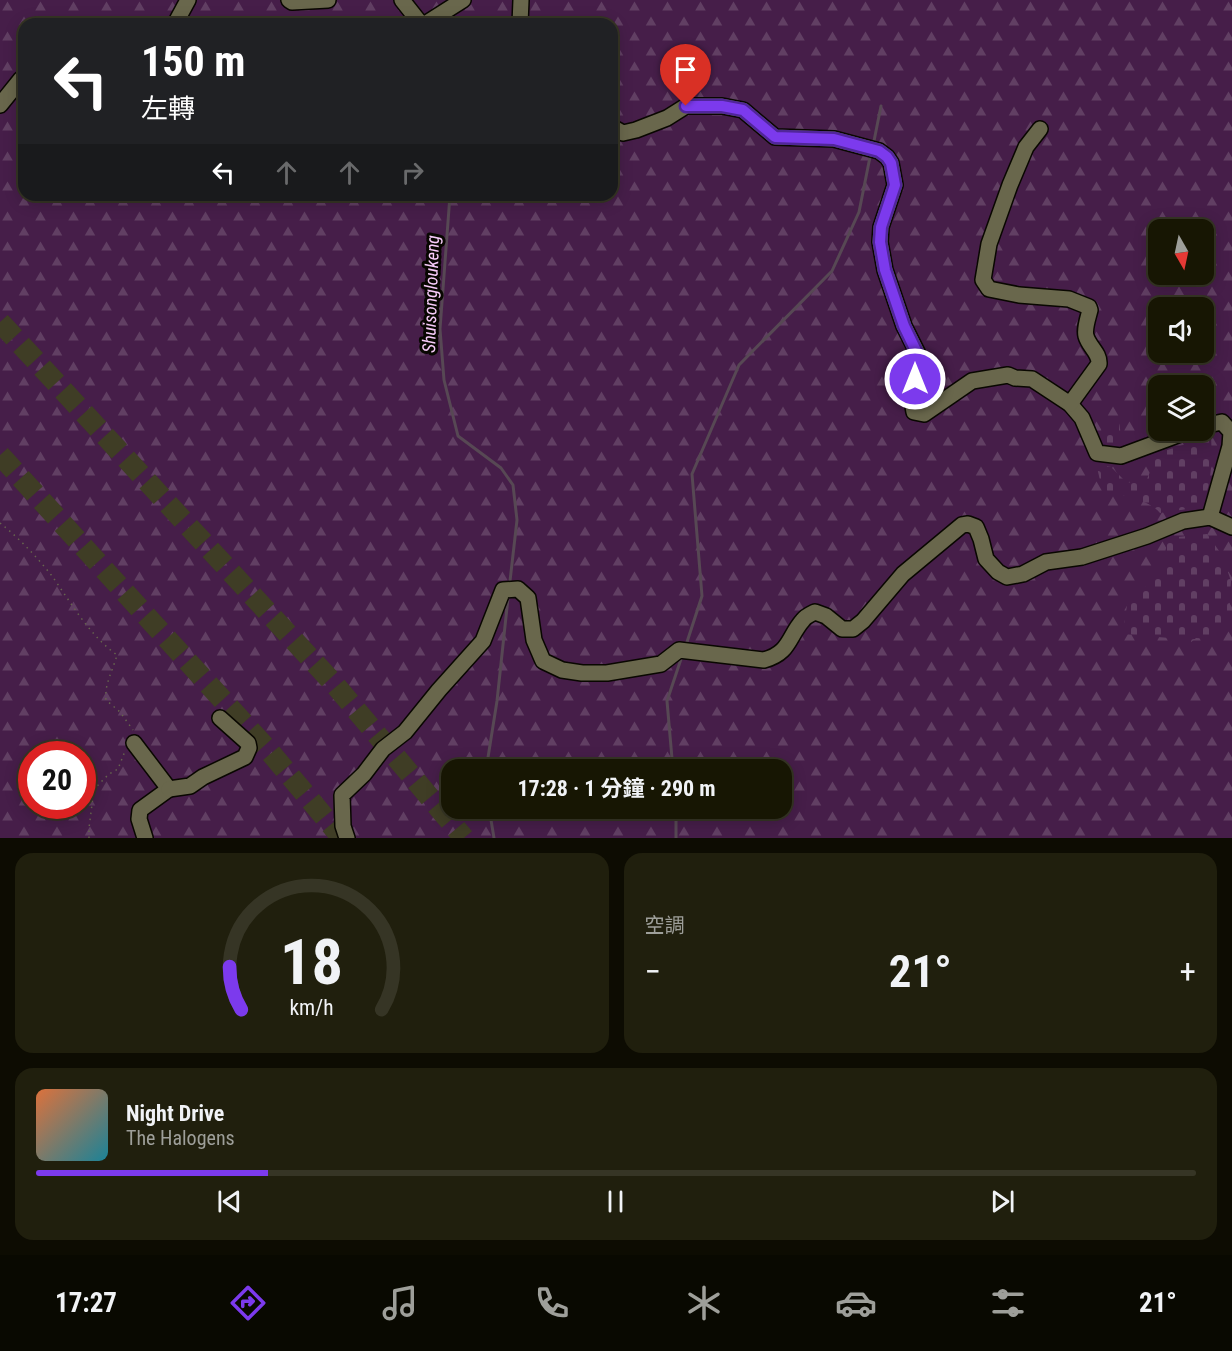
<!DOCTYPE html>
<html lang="zh-TW">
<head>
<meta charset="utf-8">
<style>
	body { margin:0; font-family:"Roboto Condensed","Noto Sans TC",sans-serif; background:#201f0d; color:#f1f3f6; height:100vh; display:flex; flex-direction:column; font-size:22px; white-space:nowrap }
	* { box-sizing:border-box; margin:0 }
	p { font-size:20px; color:#9e9f9a }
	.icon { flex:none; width:33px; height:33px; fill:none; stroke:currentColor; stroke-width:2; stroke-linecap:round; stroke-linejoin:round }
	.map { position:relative; height:838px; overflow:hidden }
	.drawer { display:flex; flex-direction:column; gap:15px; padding:15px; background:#0d0c02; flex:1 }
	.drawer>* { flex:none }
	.guide { position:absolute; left:18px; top:18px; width:600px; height:183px; border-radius:18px; box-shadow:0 3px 15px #0003,0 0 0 2px #363525; background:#202124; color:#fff; overflow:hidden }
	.needle { width:39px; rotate:171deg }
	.controls { position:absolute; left:1148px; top:219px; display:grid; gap:12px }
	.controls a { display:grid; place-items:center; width:66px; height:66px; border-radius:12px; background:#171603; box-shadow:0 3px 15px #0003,0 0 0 2px #363525; font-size:30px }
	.speed { position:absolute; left:18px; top:741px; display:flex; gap:12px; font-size:30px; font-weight:700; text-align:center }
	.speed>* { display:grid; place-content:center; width:78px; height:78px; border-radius:50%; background:#171603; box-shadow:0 3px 15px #0003,0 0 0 2px #363525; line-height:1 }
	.speed .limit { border:9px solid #d22; background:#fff; color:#111 }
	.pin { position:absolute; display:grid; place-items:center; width:51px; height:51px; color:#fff; margin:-62px -26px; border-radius:50% 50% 50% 0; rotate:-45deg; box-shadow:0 0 6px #0007 }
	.pin .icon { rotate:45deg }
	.me { position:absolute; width:66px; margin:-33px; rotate:0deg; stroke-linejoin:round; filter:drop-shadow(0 0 4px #0008) }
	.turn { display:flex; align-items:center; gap:21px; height:126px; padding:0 24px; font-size:27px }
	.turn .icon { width:78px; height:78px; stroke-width:2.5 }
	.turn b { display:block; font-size:42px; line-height:51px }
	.lanes { display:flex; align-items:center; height:57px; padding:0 24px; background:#0003; justify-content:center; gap:30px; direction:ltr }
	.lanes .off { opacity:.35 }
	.big { font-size:45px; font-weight:700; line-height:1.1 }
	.drawer .widget { flex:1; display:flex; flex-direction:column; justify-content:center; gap:9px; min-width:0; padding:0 21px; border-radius:18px; background:#201f0d }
	.drawer .dial { align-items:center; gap:0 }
	.dial svg { height:156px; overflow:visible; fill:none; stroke:#363525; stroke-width:7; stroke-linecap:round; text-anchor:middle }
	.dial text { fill:#f1f3f6; stroke:none }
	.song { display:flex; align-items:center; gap:18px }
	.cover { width:72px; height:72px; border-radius:9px; background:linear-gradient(135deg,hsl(20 70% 55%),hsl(190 70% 35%)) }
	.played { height:6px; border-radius:3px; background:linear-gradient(90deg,#7c3aed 20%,#363525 20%) }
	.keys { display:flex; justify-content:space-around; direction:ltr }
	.heat { display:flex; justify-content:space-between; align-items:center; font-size:33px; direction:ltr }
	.drawer .tiles { flex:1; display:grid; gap:15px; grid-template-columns:1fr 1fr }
	.widget:last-child { grid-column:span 2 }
	.trip { position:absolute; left:441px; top:759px; width:351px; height:60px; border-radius:18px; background:#171603; box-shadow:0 3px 15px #0003,0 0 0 2px #363525; font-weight:700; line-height:60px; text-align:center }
	.tab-bar { display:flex; height:96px; justify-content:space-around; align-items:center; background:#090901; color:#9e9f9a }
	.tab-bar .icon { width:42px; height:42px }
	.tab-bar .current { color:#7c3aed }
	.tab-bar b { font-size:27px; color:#f1f3f6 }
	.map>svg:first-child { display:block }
</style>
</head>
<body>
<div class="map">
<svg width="1232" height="838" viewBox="0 0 1232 838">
	<defs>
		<pattern id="forest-firs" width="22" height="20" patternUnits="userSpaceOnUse" patternTransform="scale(1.5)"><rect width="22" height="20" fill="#461e49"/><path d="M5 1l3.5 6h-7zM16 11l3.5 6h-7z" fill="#613f63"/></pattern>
		<pattern id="cemetery-stones" width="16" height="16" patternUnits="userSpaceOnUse" patternTransform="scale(1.5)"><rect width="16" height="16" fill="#461e49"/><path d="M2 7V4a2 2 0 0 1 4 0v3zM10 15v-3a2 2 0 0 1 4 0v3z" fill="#613f63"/></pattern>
	</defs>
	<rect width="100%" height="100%" fill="#1f1d04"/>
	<!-- forest -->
	<path fill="url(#forest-firs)" fill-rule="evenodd" d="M 0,0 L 1232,0 L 1232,838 L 0,838 ZM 24,24 L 612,24 L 612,195 L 24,195 ZM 1158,230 L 1203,230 L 1203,274 L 1158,274 ZM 1158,308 L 1203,308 L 1203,352 L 1158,352 ZM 1158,386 L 1203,386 L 1203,430 L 1158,430 ZM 32,754 L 82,754 L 82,806 L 32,806 ZM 452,770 L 782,770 L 782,808 L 452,808 Z"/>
	<!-- cemetery -->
	<g fill="url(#cemetery-stones)">
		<path d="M 1119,421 L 1122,445 L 1103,450 L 1101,425 Z"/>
		<path d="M 1211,436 C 1212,452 1213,496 1198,505 C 1189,510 1171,511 1160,513 C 1147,498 1121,496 1102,489 L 1096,463 L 1111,467 L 1127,483 L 1147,479 L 1158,453 Z"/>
		<path d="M 1207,534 L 1222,555 L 1231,581 L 1229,612 L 1214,639 L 1196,638 L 1190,643 L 1181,639 L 1123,634 L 1128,598 C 1160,579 1161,574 1168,538 Z"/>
	</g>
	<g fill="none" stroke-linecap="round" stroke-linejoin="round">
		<!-- stream -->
		<g stroke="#574854" stroke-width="3">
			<path d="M 874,141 L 881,106"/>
			<path d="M 450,195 L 440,329 L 444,380 L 458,436 L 501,468 L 513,485 L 517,520 L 510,581"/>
			<path d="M 687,642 L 702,596 L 692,474 L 739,365 L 832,271 L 859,212 L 870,157"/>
			<path d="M 486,770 L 497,701 L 508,598"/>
			<path d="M 673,770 L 667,701 L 681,659"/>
			<path d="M 489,808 L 494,838"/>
			<path d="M 676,808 L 676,838"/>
		</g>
		<!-- highway-tunnel -->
		<g stroke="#3f3d25" stroke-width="21" stroke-dasharray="21 10" stroke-linecap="butt">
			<path d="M 0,322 L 336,686 L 464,838"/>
			<path d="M 0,455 L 270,752 L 342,838"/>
		</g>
		<!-- minor casing -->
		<g stroke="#090700" stroke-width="18">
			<g id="minor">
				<path d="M 289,0 L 292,2 L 328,0"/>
				<path d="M 402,0 L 421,24"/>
				<path d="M 175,24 L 188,0"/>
				<path d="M 425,24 L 463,0"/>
				<path d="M 520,24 L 521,0"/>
				<path d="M 0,105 L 21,79"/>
				<path d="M 612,127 L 623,133 L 636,130 L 667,118 L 686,106 L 722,106 L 743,110 L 775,137 L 834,139 L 879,151 L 887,157 L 891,163 L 895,185 L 881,227 L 880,242 L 885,270 L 904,326 L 919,356 L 912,401 L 914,412 L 924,414 L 972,381 L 1008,375 L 1015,378 L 1032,379 L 1070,404 L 1082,418 L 1097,453 L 1121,456 L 1191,430"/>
				<path d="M 1040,129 L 1026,147 L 1010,185 L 989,244 L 983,280 L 989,289 L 1019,295 L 1069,299 L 1089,307 L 1090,310 C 1088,318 1084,329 1086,336 C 1089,347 1100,353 1099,364 L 1070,404"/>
				<path d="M 1203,426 L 1222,422 L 1231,432 L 1230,446 L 1210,517"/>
				<path d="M 134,743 L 169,789 L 140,810 L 139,819 L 145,838"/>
				<path d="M 169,789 L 190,786 L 203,777 L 245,757 L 249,748 L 248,743 L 220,718"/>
				<path d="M 347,838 L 343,826 L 342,795 L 364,774 L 383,749 L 405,732 L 439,690 L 483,641 L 503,590 L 518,589 L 528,598 L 534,640 L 543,661 L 562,670 L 582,673 L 607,673 L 661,664 L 679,650 L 764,660 C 790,653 788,637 803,620 C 806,616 811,614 815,612 L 826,616 L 842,629 L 853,629 L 863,621 L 903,574 L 962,525 L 968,524 L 976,527 L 981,539 L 986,559 L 998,572 L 1007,577 L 1023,574 L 1046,562 L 1082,557 L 1147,536 L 1183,521 L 1210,517 L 1232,527"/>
			</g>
		</g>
		<!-- path -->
		<g stroke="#66644e" stroke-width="1.5" stroke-dasharray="1.5 4.5" stroke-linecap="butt">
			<path d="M 0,523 C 19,538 37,557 52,576 C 72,604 89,635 117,655 C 113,670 104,685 106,700 L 120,712 L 133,730"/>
			<path d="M 89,838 L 89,828 L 94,789 L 109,774 L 118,769 L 125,751"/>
		</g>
		<!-- minor -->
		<use href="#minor" stroke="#69674c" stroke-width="15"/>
	</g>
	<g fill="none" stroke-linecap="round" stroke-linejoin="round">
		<!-- route casing -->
		<g stroke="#51269a" stroke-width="15">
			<path id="route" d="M 686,106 L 722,106 L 743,110 L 775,137 L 834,139 L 879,151 L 887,157 L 891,163 L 895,185 L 881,227 L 880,242 L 885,270 L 904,326 L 919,357 L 915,379"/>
		</g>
		<!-- route -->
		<use href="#route" stroke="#7c3aed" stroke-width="10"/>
	</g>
	<g text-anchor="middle" stroke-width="6" stroke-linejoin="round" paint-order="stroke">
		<!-- water labels -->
		<g font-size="18" font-style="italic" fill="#f7cbf9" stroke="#080701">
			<text transform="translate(431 294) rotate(-88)" y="6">Shuisongloukeng</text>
		</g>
	</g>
</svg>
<div class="controls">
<a><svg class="needle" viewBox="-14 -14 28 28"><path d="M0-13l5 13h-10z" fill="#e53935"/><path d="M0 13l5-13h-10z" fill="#9e9f9a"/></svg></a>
<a><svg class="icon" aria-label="sound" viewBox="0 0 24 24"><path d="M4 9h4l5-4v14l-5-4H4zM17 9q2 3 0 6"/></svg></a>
<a><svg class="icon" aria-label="layers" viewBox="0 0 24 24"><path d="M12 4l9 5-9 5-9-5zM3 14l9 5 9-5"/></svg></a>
</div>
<div class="speed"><div class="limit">20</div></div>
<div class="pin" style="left:686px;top:106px;background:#d93025"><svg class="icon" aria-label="arrive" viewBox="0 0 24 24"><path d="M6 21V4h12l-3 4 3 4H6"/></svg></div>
<svg class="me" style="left:915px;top:379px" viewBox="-20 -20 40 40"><circle r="17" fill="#7c3aed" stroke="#fff" stroke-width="3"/><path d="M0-11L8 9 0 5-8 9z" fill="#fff"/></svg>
<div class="trip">17:28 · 1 分鐘 · 290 m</div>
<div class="guide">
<div class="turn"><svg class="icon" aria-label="left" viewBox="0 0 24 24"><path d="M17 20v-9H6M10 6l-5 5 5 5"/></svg><div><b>150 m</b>左轉</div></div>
<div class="lanes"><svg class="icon" aria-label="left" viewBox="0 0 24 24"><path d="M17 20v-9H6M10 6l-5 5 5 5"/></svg><svg class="icon off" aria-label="ahead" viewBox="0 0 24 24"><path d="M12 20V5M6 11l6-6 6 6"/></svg><svg class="icon off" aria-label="ahead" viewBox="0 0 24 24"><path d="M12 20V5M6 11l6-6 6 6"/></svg><svg class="icon off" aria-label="right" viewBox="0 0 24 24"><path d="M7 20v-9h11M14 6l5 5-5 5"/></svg></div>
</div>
</div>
<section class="drawer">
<div class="tiles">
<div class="widget dial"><svg viewBox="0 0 100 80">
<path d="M14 69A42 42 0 1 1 86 69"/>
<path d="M14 69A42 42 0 0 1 8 47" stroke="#7c3aed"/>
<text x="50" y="56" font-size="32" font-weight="700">18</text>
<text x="50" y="72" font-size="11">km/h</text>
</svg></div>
<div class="widget"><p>空調</p>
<div class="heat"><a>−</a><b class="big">21°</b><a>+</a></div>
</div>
<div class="widget">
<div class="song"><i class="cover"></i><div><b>Night Drive</b><p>The Halogens</p></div></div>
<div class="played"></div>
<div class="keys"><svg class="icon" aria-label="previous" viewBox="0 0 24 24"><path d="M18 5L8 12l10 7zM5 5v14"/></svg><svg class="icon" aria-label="pause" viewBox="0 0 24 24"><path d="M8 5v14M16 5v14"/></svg><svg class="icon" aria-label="next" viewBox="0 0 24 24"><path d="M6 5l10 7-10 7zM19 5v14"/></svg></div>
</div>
</div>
</section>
<nav class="tab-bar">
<b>17:27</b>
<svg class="icon current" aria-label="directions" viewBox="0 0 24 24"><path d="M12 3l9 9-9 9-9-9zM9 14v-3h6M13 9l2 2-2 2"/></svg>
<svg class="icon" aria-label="music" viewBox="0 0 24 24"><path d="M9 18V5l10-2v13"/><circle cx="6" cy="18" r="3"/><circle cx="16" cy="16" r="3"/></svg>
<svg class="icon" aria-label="phone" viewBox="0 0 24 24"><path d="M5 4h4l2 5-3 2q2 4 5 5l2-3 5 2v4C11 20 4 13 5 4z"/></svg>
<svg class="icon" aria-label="climate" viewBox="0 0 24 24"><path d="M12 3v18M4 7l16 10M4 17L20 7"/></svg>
<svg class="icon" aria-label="car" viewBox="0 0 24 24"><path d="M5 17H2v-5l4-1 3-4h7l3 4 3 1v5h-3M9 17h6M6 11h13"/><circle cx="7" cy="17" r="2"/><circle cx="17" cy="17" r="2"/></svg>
<svg class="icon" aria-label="filters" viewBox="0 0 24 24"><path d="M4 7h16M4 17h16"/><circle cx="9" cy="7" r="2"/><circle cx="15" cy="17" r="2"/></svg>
<b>21°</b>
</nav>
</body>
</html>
